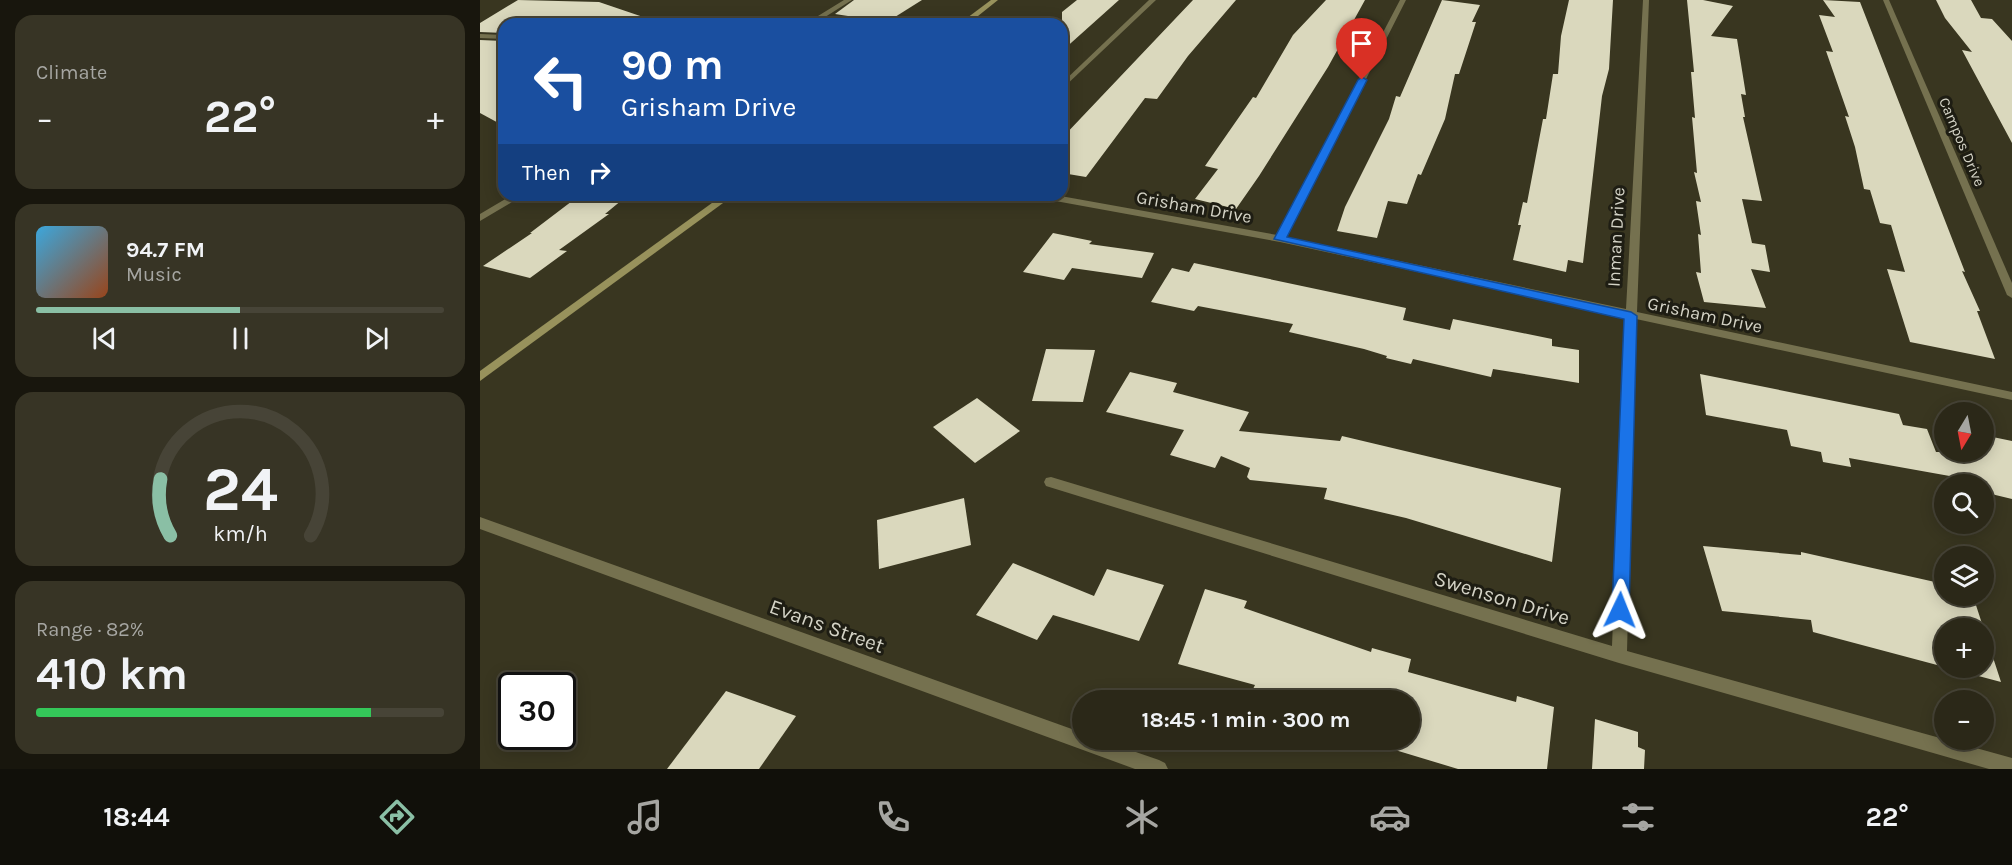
<!DOCTYPE html>
<html lang="en">
<head>
<meta charset="utf-8">
<style>
	body { margin:0; font-family:Karla,sans-serif; background:#373425; color:#f1f3f6; height:100vh; display:flex; flex-direction:column; font-size:22px; white-space:nowrap }
	* { box-sizing:border-box; margin:0 }
	p { font-size:20px; color:#a6a6a2 }
	.icon { flex:none; width:33px; height:33px; fill:none; stroke:currentColor; stroke-width:2; stroke-linecap:round; stroke-linejoin:round }
	.map { position:relative; flex:1; overflow:hidden }
	.drawer { display:flex; flex-direction:column; gap:15px; padding:15px; background:#18160d; width:480px }
	.drawer>* { flex:none }
	.banner { position:absolute; left:18px; top:18px; width:570px; height:183px; border-radius:18px; box-shadow:0 3px 15px #0003,0 0 0 2px #474437; background:#1a4fa0; color:#fff; overflow:hidden }
	.needle { width:39px; rotate:190deg }
	.controls { position:absolute; left:1454px; top:402px; display:grid; gap:12px }
	.controls a { display:grid; place-items:center; width:60px; height:60px; border-radius:50%; background:#2b2818; box-shadow:0 3px 15px #0003,0 0 0 2px #474437; font-size:30px }
	.speed { position:absolute; left:18px; top:672px; display:flex; gap:12px; font-size:30px; font-weight:700; text-align:center }
	.speed>* { display:grid; place-content:center; width:78px; height:78px; border-radius:50%; background:#2b2818; box-shadow:0 3px 15px #0003,0 0 0 2px #474437; line-height:1 }
	.speed .limit { border:3px solid #111; border-radius:9px; background:#fff; color:#111 }
	.pin { position:absolute; display:grid; place-items:center; width:51px; height:51px; color:#fff; margin:-62px -26px; border-radius:50% 50% 50% 0; rotate:-45deg; box-shadow:0 0 6px #0007 }
	.pin .icon { rotate:45deg }
	.me { position:absolute; width:66px; margin:-33px; rotate:2deg; stroke-linejoin:round; filter:drop-shadow(0 0 4px #0008) }
	.turn { display:flex; align-items:center; gap:21px; height:126px; padding:0 24px; font-size:27px }
	.turn .icon { width:78px; height:78px; stroke-width:2.5 }
	.turn b { display:block; font-size:42px; line-height:51px }
	.then { display:flex; align-items:center; height:57px; padding:0 24px; background:#0003; gap:12px; font-size:22px }
	.big { font-size:45px; font-weight:700; line-height:1.1 }
	.drawer .tile { flex:1; display:flex; flex-direction:column; justify-content:center; gap:9px; min-width:0; padding:0 21px; border-radius:18px; background:#373425 }
	.drawer .dial { align-items:center; gap:0 }
	.dial svg { height:156px; overflow:visible; fill:none; stroke:#474437; stroke-width:7; stroke-linecap:round; text-anchor:middle }
	.dial text { fill:#f1f3f6; stroke:none }
	.song { display:flex; align-items:center; gap:18px }
	.cover { width:72px; height:72px; border-radius:9px; background:linear-gradient(135deg,hsl(200 70% 55%),hsl(20 70% 35%)) }
	.played { height:6px; border-radius:3px; background:linear-gradient(90deg,#8abfa5 50%,#474437 50%) }
	.keys { display:flex; justify-content:space-around; direction:ltr }
	.heat { display:flex; justify-content:space-between; align-items:center; font-size:33px; direction:ltr }
	.charge { height:9px; border-radius:4px; background:linear-gradient(90deg,#34c759 82%,#474437 0) }
	.trip { position:absolute; left:592px; top:690px; width:348px; height:60px; border-radius:30px; background:#2b2818; box-shadow:0 3px 15px #0003,0 0 0 2px #474437; font-weight:700; line-height:60px; text-align:center }
	.menu { display:flex; height:96px; justify-content:space-around; align-items:center; background:#11100a; color:#a6a6a2 }
	.menu .icon { width:42px; height:42px }
	.menu .selected { color:#8abfa5 }
	.menu b { font-size:27px; color:#f1f3f6 }
	main { display:flex; flex:1; min-height:0 }
	.map>svg:first-child { display:block }
</style>
</head>
<body>
<main>
<section class="drawer">
<div class="tile"><p>Climate</p>
<div class="heat"><a>−</a><b class="big">22°</b><a>+</a></div>
</div>
<div class="tile">
<div class="song"><i class="cover"></i><div><b>94.7 FM</b><p>Music</p></div></div>
<div class="played"></div>
<div class="keys"><svg class="icon" aria-label="previous" viewBox="0 0 24 24"><path d="M18 5L8 12l10 7zM5 5v14"/></svg><svg class="icon" aria-label="pause" viewBox="0 0 24 24"><path d="M8 5v14M16 5v14"/></svg><svg class="icon" aria-label="next" viewBox="0 0 24 24"><path d="M6 5l10 7-10 7zM19 5v14"/></svg></div>
</div>
<div class="tile dial"><svg viewBox="0 0 100 80">
<path d="M14 69A42 42 0 1 1 86 69"/>
<path d="M14 69A42 42 0 0 1 9 40" stroke="#8abfa5"/>
<text x="50" y="56" font-size="32" font-weight="700">24</text>
<text x="50" y="72" font-size="11">km/h</text>
</svg></div>
<div class="tile"><p>Range · 82%</p><b class="big">410 km</b><div class="charge"></div></div>
</section>
<div class="map">
<svg width="1532" height="769" viewBox="0 0 1532 769">
	<rect width="100%" height="100%" fill="#393620"/>
	<!-- building -->
	<g fill="#dad8bd" fill-rule="evenodd">
		<path d="M 38,0 L 119,2 L 172,20 L 171,24 L 24,24 L 24,33 L 0,32 L 0,23 Z"/>
		<path d="M 374,0 L 442,0 L 407,22 L 355,14 Z"/>
		<path d="M 597,0 L 639,0 L 582,51 L 582,12 Z"/>
		<path d="M 713,0 L 756,0 L 708,56 L 677,99 L 665,98 L 606,177 L 582,173 L 582,138 Z"/>
		<path d="M 846,0 L 885,0 L 848,67 L 779,176 L 756,209 L 715,199 L 738,169 L 725,166 L 773,97 L 776,98 L 813,35 Z"/>
		<path d="M 962,0 L 1000,5 L 992,22 L 996,22 L 979,74 L 975,74 L 965,119 L 941,175 L 938,174 L 927,204 L 908,201 L 897,238 L 857,231 L 865,207 L 909,119 L 916,96 L 920,97 Z"/>
		<path d="M 1089,0 L 1133,0 L 1129,69 L 1122,96 L 1103,263 L 1088,260 L 1086,272 L 1033,260 L 1041,225 L 1038,225 L 1043,202 L 1047,203 L 1063,119 L 1066,119 L 1073,74 L 1078,74 L 1081,36 Z"/>
		<path d="M 1207,0 L 1223,0 L 1253,6 L 1231,36 L 1257,39 L 1266,95 L 1261,94 L 1265,117 L 1263,117 L 1282,201 L 1262,199 L 1272,243 L 1285,245 L 1290,272 L 1271,269 L 1286,308 L 1224,302 L 1216,272 L 1221,273 L 1218,234 L 1221,235 L 1216,201 L 1221,202 L 1214,172 L 1217,173 L 1212,117 L 1215,118 L 1211,72 L 1214,72 Z"/>
		<path d="M 1343,0 L 1380,2 L 1485,272 L 1482,271 L 1500,311 L 1497,311 L 1515,359 L 1430,342 L 1407,269 L 1425,272 L 1411,225 L 1400,223 L 1390,190 L 1384,189 L 1375,147 L 1365,116 L 1369,117 L 1346,51 L 1353,52 L 1339,15 L 1355,17 Z"/>
		<path d="M 1456,0 L 1491,0 L 1501,18 L 1512,19 L 1532,41 L 1532,143 L 1482,50 L 1492,52 L 1465,18 Z"/>
		<path d="M 0,40 L 24,41 L 24,126 L 0,113 Z"/>
		<path d="M 100,195 L 148,195 L 125,214 L 129,214 L 79,250 L 87,251 L 50,278 L 3,266 L 52,233 L 50,233 Z"/>
		<path d="M 573,233 L 612,241 L 609,244 L 674,253 L 662,278 L 592,268 L 584,280 L 543,272 Z"/>
		<path d="M 714,263 L 926,308 L 923,320 L 970,330 L 973,319 L 1072,339 L 1072,346 L 1099,350 L 1099,383 L 1013,369 L 1011,377 L 933,359 L 931,364 L 906,358 L 907,356 L 884,349 L 809,332 L 813,324 L 718,306 L 714,311 L 671,302 L 692,268 L 709,272 Z"/>
		<path d="M 566,349 L 615,350 L 603,402 L 552,401 Z"/>
		<path d="M 650,372 L 697,383 L 693,392 L 769,412 L 759,431 L 860,441 L 862,436 L 1081,488 L 1072,562 L 926,518 L 844,499 L 847,488 L 770,480 L 767,477 L 770,468 L 741,456 L 735,468 L 690,455 L 704,430 L 626,412 Z"/>
		<path d="M 1220,374 L 1419,414 L 1423,425 L 1447,429 L 1456,452 L 1503,452 L 1503,435 L 1532,441 L 1532,499 L 1503,492 L 1503,484 L 1493,484 L 1492,480 L 1369,458 L 1371,467 L 1343,462 L 1341,452 L 1311,446 L 1307,430 L 1226,415 Z"/>
		<path d="M 497,398 L 540,431 L 495,463 L 453,427 Z"/>
		<path d="M 484,498 L 491,545 L 399,569 L 397,520 Z"/>
		<path d="M 1223,546 L 1321,555 L 1321,552 L 1464,584 L 1464,596 L 1493,596 L 1521,682 L 1333,632 L 1331,620 L 1242,611 ZM 1464,628 L 1503,628 L 1503,668 L 1464,668 Z"/>
		<path d="M 533,563 L 614,596 L 627,569 L 684,585 L 659,641 L 573,615 L 557,640 L 496,615 Z"/>
		<path d="M 725,589 L 767,601 L 764,608 L 891,652 L 892,648 L 931,659 L 928,672 L 1036,702 L 1037,696 L 1074,707 L 1067,769 L 978,769 L 882,740 L 930,740 L 930,700 L 784,700 L 770,695 L 775,685 L 698,664 Z"/>
		<path d="M 246,691 L 316,716 L 279,769 L 187,769 Z"/>
		<path d="M 1115,719 L 1158,732 L 1158,747 L 1165,750 L 1164,769 L 1112,769 Z"/>
	</g>
	<g fill="none" stroke-linecap="round" stroke-linejoin="round">
		<!-- minor -->
		<g fill="#75714f" fill-rule="evenodd">
			<path d="M 364,0 L 372,0 L 334,24 L 325,24 Z"/>
			<path d="M 669,0 L 676,0 L 582,89 L 582,83 Z"/>
			<path d="M 920,0 L 926,0 L 806,237 L 1146,309 L 1163,0 L 1169,0 L 1157,312 L 1532,392 L 1532,400 L 1156,319 L 1147,651 L 1532,758 L 1532,769 L 1509,769 L 1139,663 L 566,486 L 564,482 L 566,478 L 571,477 L 1132,646 L 1145,317 L 800,242 L 559,198 L 554,195 L 575,195 L 797,235 Z"/>
			<path d="M 1403,0 L 1409,0 L 1532,283 L 1532,298 L 1527,295 Z"/>
			<path d="M 0,34 L 24,35 L 24,39 L 0,38 Z"/>
			<path d="M 32,195 L 44,195 L 0,221 L 0,214 Z"/>
			<path d="M 0,517 L 603,733 L 603,740 L 621,740 L 679,760 L 685,763 L 688,769 L 655,769 L 0,529 Z"/>
		</g>
		<!-- secondary -->
		<g fill="#98925c" fill-rule="evenodd">
			<path d="M 511,0 L 518,0 L 488,24 L 479,24 Z"/>
			<path d="M 243,195 L 254,195 L 0,381 L 0,371 Z"/>
		</g>
	</g>
	<!-- route -->
	<path fill="#1a73e8" stroke="#114b97" stroke-width="1.5" d="M 882,77 L 887,80 L 807,237 L 1151,312 L 1157,316 L 1149,610 L 1146,616 L 1140,618 L 1134,616 L 1132,610 L 1144,319 L 794,239 L 878,80 Z"/>
	<g text-anchor="middle" stroke-width="6" stroke-linejoin="round" paint-order="stroke">
		<!-- far-street labels -->
		<g font-size="15" fill="#d4d3c6" stroke="#1e1d13">
			<text transform="translate(1482 142) rotate(67)" y="5">Campos Drive</text>
		</g>
		<!-- street labels -->
		<g font-size="18" fill="#d4d3c6" stroke="#1e1d13">
			<text transform="translate(714 207) rotate(10)" y="6">Grisham Drive</text>
			<text transform="translate(1136 237) rotate(-87)" y="6">Inman Drive</text>
			<text transform="translate(1225 315) rotate(12)" y="6">Grisham Drive</text>
		</g>
		<!-- near-street labels -->
		<g font-size="21" fill="#d4d3c6" stroke="#1e1d13">
			<text transform="translate(1022 598) rotate(17)" y="7">Swenson Drive</text>
			<text transform="translate(347 626) rotate(20)" y="7">Evans Street</text>
		</g>
	</g>
</svg>
<div class="controls">
<a><svg class="needle" viewBox="-14 -14 28 28"><path d="M0-13l5 13h-10z" fill="#e53935"/><path d="M0 13l5-13h-10z" fill="#a6a6a2"/></svg></a>
<a><svg class="icon" aria-label="search" viewBox="0 0 24 24"><circle cx="10" cy="10" r="6"/><path d="M15 15l6 6"/></svg></a>
<a><svg class="icon" aria-label="layers" viewBox="0 0 24 24"><path d="M12 4l9 5-9 5-9-5zM3 14l9 5 9-5"/></svg></a>
<a>+</a>
<a>−</a>
</div>
<div class="speed"><div class="limit">30</div></div>
<div class="pin" style="left:882px;top:80px;background:#d93025"><svg class="icon" aria-label="arrive" viewBox="0 0 24 24"><path d="M6 21V4h12l-3 4 3 4H6"/></svg></div>
<svg class="me" style="left:1140px;top:610px" viewBox="-20 -20 40 40"><path d="M0-17L14 15 0 8-14 15z" fill="#1a73e8" stroke="#fff" stroke-width="4"/></svg>
<div class="trip">18:45 · 1 min · 300 m</div>
<div class="banner">
<div class="turn"><svg class="icon" aria-label="left" viewBox="0 0 24 24"><path d="M17 20v-9H6M10 6l-5 5 5 5"/></svg><div><b>90 m</b>Grisham Drive</div></div>
<div class="then">Then<svg class="icon" aria-label="right" viewBox="0 0 24 24"><path d="M7 20v-9h11M14 6l5 5-5 5"/></svg></div>
</div>
</div>
</main>
<nav class="menu">
<b>18:44</b>
<svg class="icon selected" aria-label="directions" viewBox="0 0 24 24"><path d="M12 3l9 9-9 9-9-9zM9 14v-3h6M13 9l2 2-2 2"/></svg>
<svg class="icon" aria-label="music" viewBox="0 0 24 24"><path d="M9 18V5l10-2v13"/><circle cx="6" cy="18" r="3"/><circle cx="16" cy="16" r="3"/></svg>
<svg class="icon" aria-label="phone" viewBox="0 0 24 24"><path d="M5 4h4l2 5-3 2q2 4 5 5l2-3 5 2v4C11 20 4 13 5 4z"/></svg>
<svg class="icon" aria-label="climate" viewBox="0 0 24 24"><path d="M12 3v18M4 7l16 10M4 17L20 7"/></svg>
<svg class="icon" aria-label="car" viewBox="0 0 24 24"><path d="M5 17H2v-5l4-1 3-4h7l3 4 3 1v5h-3M9 17h6M6 11h13"/><circle cx="7" cy="17" r="2"/><circle cx="17" cy="17" r="2"/></svg>
<svg class="icon" aria-label="filters" viewBox="0 0 24 24"><path d="M4 7h16M4 17h16"/><circle cx="9" cy="7" r="2"/><circle cx="15" cy="17" r="2"/></svg>
<b>22°</b>
</nav>
</body>
</html>
